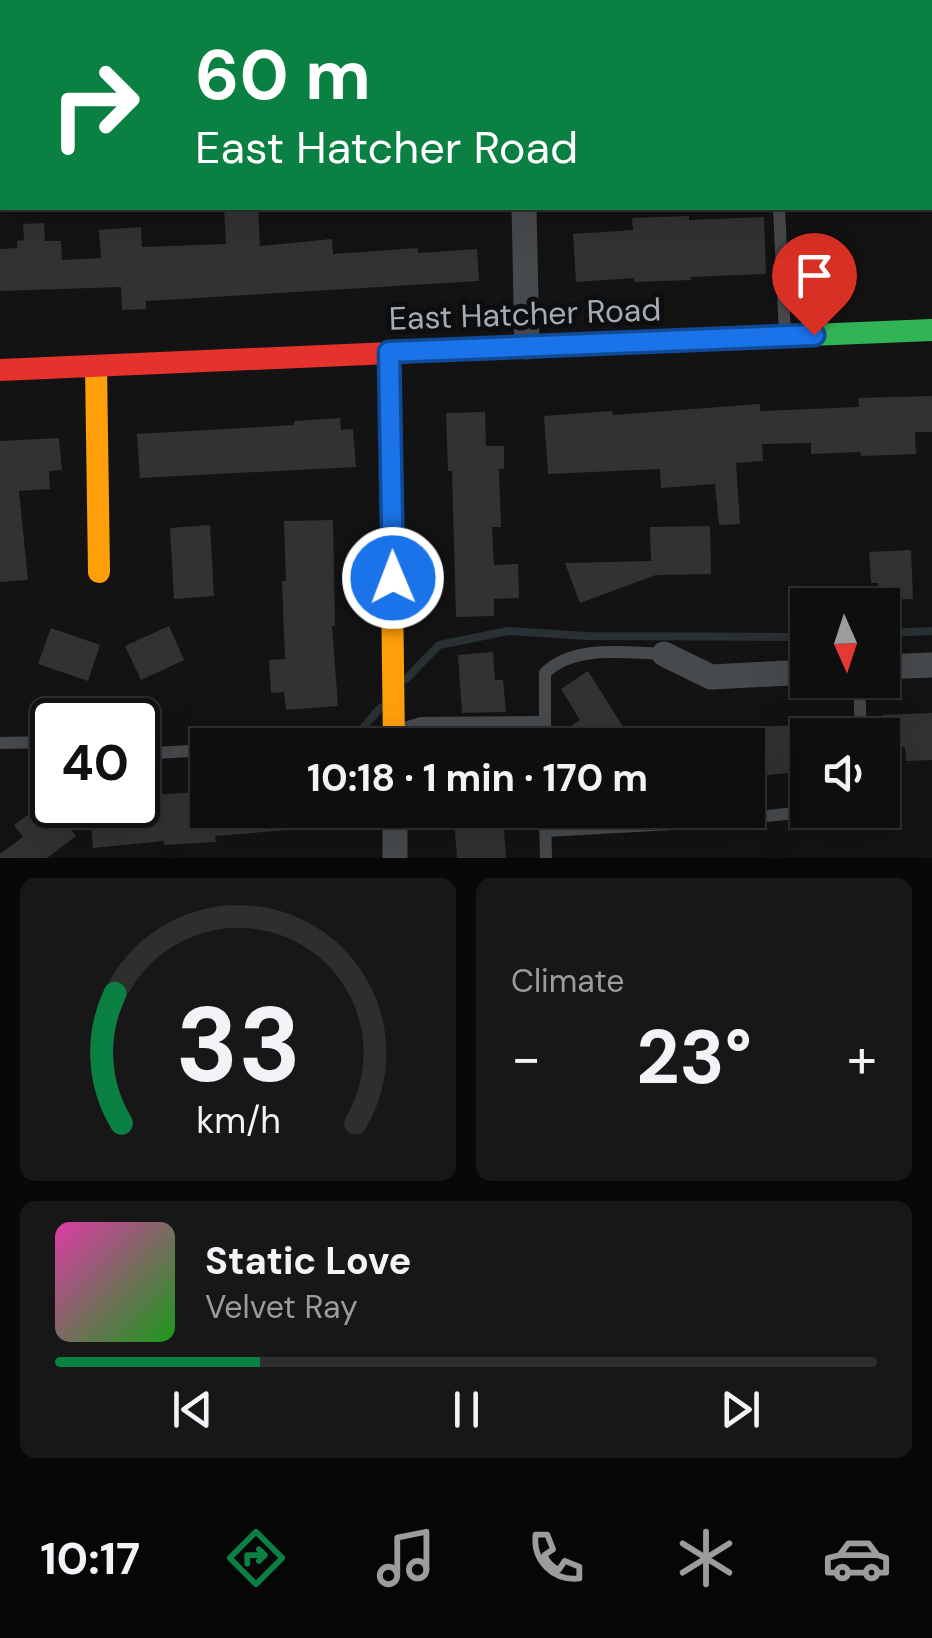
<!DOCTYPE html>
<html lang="en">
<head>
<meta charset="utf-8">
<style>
	body { margin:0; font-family:"DM Sans",sans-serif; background:#171717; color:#f1f3f6; height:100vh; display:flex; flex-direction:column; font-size:38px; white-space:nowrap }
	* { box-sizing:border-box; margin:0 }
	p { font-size:32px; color:#9b9c9e }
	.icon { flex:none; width:55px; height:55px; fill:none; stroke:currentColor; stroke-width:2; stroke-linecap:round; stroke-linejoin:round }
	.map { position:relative; height:858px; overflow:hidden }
	.sheet { display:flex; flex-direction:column; gap:20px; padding:20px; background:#080808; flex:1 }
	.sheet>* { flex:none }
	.guide { position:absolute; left:0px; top:0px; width:932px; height:210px; box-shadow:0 10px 40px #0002,0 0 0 2px #2e2e2e; background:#0b8043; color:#fff; overflow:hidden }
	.needle { width:65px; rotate:177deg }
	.buttons { position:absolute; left:790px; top:588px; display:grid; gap:20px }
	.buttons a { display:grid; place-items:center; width:110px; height:110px; border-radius:0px; background:#0e0e0e; box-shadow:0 10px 40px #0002,0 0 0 2px #2e2e2e; font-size:50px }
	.speed { position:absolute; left:30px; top:698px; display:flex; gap:20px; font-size:50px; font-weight:700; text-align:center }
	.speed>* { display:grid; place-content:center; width:130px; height:130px; border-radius:50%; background:#0e0e0e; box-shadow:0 10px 40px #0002,0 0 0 2px #2e2e2e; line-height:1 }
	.speed .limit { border:5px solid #111; border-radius:15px; background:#fff; color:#111 }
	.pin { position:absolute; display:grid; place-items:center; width:85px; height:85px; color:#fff; margin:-102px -42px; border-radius:50% 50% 50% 0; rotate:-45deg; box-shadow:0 0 10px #0007 }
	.pin .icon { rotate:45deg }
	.me { position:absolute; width:110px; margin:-55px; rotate:359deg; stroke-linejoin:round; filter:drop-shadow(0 0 8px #0008) }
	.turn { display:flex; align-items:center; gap:35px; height:210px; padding:0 30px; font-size:45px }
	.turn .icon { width:130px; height:130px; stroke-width:2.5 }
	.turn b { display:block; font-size:70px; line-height:85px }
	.big { font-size:75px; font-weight:700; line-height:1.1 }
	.sheet .card { flex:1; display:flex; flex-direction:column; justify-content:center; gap:15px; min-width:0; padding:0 35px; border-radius:15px; background:#171717 }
	.sheet .dial { align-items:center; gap:0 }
	.dial svg { height:260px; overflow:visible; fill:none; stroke:#2e2e2e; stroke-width:7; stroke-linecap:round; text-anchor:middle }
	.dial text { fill:#f1f3f6; stroke:none }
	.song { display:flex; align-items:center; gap:30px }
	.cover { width:120px; height:120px; border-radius:15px; background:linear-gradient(135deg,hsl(320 70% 55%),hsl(120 70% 35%)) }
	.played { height:10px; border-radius:5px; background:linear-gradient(90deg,#0b8043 25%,#2e2e2e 25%) }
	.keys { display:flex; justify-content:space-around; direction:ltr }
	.heat { display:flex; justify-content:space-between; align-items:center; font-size:55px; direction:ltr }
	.sheet .tiles { flex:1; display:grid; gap:20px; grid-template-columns:1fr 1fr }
	.card:last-child { grid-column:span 2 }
	.trip { position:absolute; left:190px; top:728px; width:575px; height:100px; border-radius:0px; background:#0e0e0e; box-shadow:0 10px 40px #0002,0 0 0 2px #2e2e2e; font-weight:700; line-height:100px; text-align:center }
	.tabs { display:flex; height:160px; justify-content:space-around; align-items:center; background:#060606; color:#9b9c9e }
	.tabs .icon { width:70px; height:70px }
	.tabs .selected { color:#0b8043 }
	.tabs b { font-size:45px; color:#f1f3f6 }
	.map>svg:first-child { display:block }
</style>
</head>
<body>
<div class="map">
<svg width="932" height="858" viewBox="0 0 932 858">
	<rect width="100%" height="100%" fill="#131313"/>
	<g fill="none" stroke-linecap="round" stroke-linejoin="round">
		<!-- stream -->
		<g stroke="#283033" stroke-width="8">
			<path d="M 882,633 L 932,631"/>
			<path d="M 406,679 L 439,645 L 508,631 L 586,636 L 808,637"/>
			<path d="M 357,735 L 380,708"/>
		</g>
	</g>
	<!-- building -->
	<g fill="#313233">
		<path d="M 224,208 L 258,208 L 260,246 L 332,239 L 333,254 L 418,248 L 418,253 L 477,249 L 479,281 L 146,301 L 146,309 L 122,310 L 121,287 L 0,291 L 0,249 L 17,248 L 17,241 L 24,240 L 23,224 L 44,223 L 45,241 L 61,241 L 62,260 L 101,258 L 99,230 L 141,227 L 142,247 L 226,244 Z"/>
		<path d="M 689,216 L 689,220 L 764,217 L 766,274 L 691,277 L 691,280 L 634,282 L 634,278 L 576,282 L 573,234 L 633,230 L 632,218 Z"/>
		<path d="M 932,396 L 932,432 L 915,432 L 916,454 L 861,456 L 860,452 L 811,454 L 811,443 L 762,444 L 763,461 L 736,463 L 740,524 L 719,525 L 715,484 L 661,488 L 660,469 L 548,474 L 544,416 L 612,411 L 613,415 L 760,404 L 760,411 L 859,407 L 858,398 Z"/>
		<path d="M 485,412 L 486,446 L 504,446 L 504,469 L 499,469 L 501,527 L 492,527 L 494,565 L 518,564 L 519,598 L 494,599 L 494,616 L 456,617 L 452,471 L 448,471 L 446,413 Z"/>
		<path d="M 340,418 L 341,430 L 353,429 L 356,467 L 140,478 L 137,434 L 294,425 L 294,421 Z"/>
		<path d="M 59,438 L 62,470 L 49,471 L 50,489 L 19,491 L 28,580 L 0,582 L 0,441 Z"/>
		<path d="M 333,520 L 335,626 L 332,626 L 338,706 L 286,710 L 284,692 L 271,693 L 269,660 L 285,659 L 282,581 L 286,581 L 284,521 Z"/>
		<path d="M 210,525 L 214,596 L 174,599 L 170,528 Z"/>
		<path d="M 710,526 L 711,574 L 656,575 L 580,603 L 565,563 L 651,561 L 650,527 Z"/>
		<path d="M 911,550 L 913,599 L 878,600 L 878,583 L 871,583 L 869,552 Z"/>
		<path d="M 169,626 L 184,660 L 141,680 L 125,646 Z"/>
		<path d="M 51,628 L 100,645 L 88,681 L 38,664 Z"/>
		<path d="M 493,652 L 495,680 L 503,680 L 506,712 L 462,713 L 458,655 Z"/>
		<path d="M 588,671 L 630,738 L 619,745 L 578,745 L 567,728 L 580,720 L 561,689 Z"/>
		<path d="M 932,713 L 932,760 L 906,761 L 905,747 L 883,748 L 882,715 Z"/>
		<path d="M 808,725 L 808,771 L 748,777 L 748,727 Z"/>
		<path d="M 198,792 L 199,805 L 208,804 L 208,810 L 361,810 L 361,829 L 288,830 L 215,836 L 216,842 L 164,845 L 164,841 L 93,848 L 89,805 L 138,805 L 138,796 Z"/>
		<path d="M 48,800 L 76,836 L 47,858 L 0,858 L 0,854 L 23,837 L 14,825 Z"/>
		<path d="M 490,815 L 491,830 L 504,829 L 506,858 L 457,858 L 454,818 Z"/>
	</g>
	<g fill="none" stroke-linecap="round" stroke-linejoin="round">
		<!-- lane -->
		<g stroke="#474a4c" stroke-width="12">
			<path d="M 766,0 L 767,2"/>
			<path d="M 0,186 L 2,185"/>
			<path d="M 779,208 L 785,334"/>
			<path d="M 859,680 L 861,735"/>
			<path d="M 0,743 L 52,742"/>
			<path d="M 269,745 L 371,738 L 421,723 L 545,722"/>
			<path d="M 545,745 L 545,673 C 574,644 626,653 664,654"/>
			<path d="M 138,754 L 208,750"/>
			<path d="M 545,810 L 546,858"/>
			<path d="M 545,831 L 709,822 L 824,810"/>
		</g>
		<!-- street -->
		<g stroke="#474a4c" stroke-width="25">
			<path d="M 521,0 L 521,2"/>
			<path d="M 0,2 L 58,0"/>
			<path d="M 524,208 L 527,347"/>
			<path d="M 664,654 L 711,677 L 808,672"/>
			<path d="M 882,667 L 932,665"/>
			<path d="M 395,810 L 395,858"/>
		</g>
		<!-- fast -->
		<path stroke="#30b455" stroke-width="22" d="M 664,341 L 932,330"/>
		<!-- slow -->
		<g stroke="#ff9f0a" stroke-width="22">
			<path d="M 389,352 L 394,745"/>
			<path d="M 96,366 L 99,572"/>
		</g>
		<!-- jam -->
		<path stroke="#e5322d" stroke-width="22" d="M 0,370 L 664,341"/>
	</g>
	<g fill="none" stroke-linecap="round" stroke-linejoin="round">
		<!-- route casing -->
		<g stroke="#114b97" stroke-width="25">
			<path id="route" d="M 393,578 L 389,352 L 814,335"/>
		</g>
		<!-- route -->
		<use href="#route" stroke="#1a73e8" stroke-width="18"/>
	</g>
	<g text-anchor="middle" stroke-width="10" stroke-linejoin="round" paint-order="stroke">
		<!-- street labels -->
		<g font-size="32" fill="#a5acb3" stroke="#0d0e0f">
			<text transform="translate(525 314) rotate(-2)" y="11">East Hatcher Road</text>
		</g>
	</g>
</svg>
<div class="buttons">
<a><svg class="needle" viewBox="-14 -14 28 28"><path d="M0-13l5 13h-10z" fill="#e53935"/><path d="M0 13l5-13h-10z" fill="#9b9c9e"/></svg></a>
<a><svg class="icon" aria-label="sound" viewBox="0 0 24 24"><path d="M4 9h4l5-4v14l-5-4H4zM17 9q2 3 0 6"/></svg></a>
</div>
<div class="speed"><div class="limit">40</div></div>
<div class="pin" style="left:814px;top:335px;background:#d93025"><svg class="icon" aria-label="arrive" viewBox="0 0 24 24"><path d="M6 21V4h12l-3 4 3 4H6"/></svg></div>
<svg class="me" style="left:393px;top:578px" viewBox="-20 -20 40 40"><circle r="17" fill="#1a73e8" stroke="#fff" stroke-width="3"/><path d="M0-11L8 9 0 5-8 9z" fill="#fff"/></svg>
<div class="trip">10:18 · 1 min · 170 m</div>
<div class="guide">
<div class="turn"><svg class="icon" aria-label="right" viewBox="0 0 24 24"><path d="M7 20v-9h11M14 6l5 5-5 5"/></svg><div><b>60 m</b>East Hatcher Road</div></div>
</div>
</div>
<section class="sheet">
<div class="tiles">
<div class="card dial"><svg viewBox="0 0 100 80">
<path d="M14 69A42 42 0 1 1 86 69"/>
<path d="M14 69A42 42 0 0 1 12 29" stroke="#0b8043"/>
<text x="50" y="56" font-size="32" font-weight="700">33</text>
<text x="50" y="72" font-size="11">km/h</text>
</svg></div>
<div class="card"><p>Climate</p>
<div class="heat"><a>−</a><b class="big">23°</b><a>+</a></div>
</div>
<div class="card">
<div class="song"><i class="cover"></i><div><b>Static Love</b><p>Velvet Ray</p></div></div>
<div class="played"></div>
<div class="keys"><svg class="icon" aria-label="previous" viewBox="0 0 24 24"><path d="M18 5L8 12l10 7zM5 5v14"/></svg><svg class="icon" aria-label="pause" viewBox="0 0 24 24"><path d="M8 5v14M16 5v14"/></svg><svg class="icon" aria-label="next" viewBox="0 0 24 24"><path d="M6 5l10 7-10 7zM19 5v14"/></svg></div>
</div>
</div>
</section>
<nav class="tabs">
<b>10:17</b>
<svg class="icon selected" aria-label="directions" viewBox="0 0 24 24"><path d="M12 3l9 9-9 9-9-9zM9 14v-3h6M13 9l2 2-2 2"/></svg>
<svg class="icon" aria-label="music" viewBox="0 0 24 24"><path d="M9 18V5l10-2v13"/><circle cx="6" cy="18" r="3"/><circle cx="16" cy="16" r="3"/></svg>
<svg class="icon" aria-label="phone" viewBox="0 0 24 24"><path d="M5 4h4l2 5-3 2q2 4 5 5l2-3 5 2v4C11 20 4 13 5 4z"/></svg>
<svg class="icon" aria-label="climate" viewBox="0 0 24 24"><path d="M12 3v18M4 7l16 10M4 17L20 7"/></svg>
<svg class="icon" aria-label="car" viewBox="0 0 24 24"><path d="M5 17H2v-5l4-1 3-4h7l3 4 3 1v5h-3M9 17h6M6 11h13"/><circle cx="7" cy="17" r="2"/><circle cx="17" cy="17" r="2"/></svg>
</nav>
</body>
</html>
